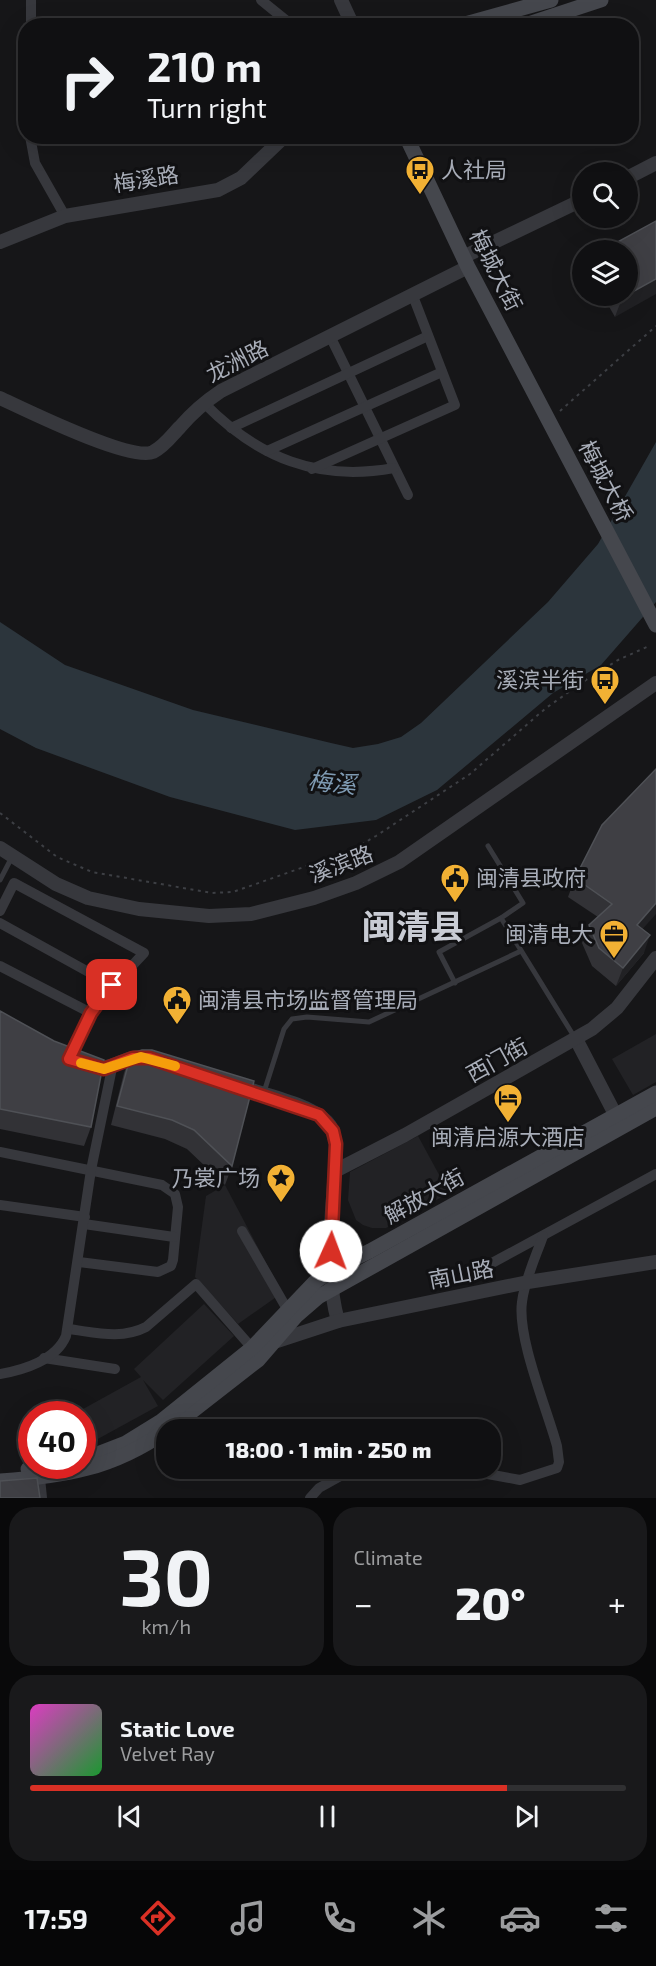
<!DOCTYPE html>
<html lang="en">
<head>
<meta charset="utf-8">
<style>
	body { margin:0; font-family:"Exo 2","Noto Sans SC",sans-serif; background:#19191b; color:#f1f3f6; height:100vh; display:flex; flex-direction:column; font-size:22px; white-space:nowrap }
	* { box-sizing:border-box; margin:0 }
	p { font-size:20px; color:#9c9d9f }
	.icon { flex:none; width:33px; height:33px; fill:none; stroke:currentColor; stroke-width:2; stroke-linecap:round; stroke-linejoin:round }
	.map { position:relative; height:1498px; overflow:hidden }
	.side { display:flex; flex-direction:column; gap:9px; padding:9px; background:#09090a; flex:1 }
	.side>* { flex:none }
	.top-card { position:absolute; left:18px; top:18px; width:621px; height:126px; border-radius:24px; box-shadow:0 6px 24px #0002,0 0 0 2px #303032; background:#101012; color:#f1f3f6; overflow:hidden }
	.controls { position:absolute; left:572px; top:162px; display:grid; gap:12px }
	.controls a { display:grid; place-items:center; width:66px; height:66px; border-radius:50%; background:#101012; box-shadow:0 6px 24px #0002,0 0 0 2px #303032; font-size:30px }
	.speed { position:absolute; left:18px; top:1401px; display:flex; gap:12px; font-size:30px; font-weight:700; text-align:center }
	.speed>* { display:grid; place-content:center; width:78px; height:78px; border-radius:50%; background:#101012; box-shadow:0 6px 24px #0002,0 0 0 2px #303032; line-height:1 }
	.speed .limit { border:9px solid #d22; background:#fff; color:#111 }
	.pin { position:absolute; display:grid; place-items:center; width:51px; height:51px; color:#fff; margin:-26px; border-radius:12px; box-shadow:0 3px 9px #0006 }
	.me { position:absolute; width:66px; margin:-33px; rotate:2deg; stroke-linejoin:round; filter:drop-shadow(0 0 4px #0008) }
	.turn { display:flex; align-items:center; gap:21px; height:126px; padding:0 30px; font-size:27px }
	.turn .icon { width:78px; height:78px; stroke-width:2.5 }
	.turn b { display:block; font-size:42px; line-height:51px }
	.big { font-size:45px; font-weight:800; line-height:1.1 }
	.side .widget { flex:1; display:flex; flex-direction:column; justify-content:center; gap:9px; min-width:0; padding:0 21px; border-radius:24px; background:#19191b }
	.side .dial { align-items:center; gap:0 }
	.dial b { font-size:78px; line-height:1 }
	.song { display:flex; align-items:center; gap:18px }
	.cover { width:72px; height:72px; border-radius:9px; background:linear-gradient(135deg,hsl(310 70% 55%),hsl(130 70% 35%)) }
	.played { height:6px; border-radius:3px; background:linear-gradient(90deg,#d93025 80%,#303032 80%) }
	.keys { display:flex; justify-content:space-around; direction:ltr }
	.heat { display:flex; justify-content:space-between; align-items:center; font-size:33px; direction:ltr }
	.side .tiles { flex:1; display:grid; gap:9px; grid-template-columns:1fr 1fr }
	.widget:last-child { grid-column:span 2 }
	.trip { position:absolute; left:156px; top:1419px; width:345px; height:60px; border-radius:24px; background:#101012; box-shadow:0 6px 24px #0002,0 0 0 2px #303032; font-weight:800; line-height:60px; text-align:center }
	.tab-bar { display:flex; height:96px; justify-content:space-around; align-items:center; background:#060607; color:#9c9d9f }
	.tab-bar .icon { width:42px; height:42px }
	.tab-bar .selected { color:#d93025 }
	.tab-bar b { font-size:27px; color:#f1f3f6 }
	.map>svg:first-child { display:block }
</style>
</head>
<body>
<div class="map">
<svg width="656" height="1498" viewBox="0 0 656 1498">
	<rect width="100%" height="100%" fill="#161618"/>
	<!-- built -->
	<g fill="#222225">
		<path d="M 656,1034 L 656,1082 L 633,1095 L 612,1059 Z"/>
		<path d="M 418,1136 L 449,1193 L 386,1228 L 372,1228 L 363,1225 L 356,1220 L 348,1200 L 350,1172 Z"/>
		<path d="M 225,1185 L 282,1293 L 238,1324 L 195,1277 L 206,1196 Z"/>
		<path d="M 204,1304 L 234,1336 L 163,1400 L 143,1380 L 158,1406 L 85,1446 L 83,1442 L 82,1414 L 74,1414 L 141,1377 L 134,1369 Z"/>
	</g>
	<!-- water -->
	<path fill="#2c353c" d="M 656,442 L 656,602 L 601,665 L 553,693 L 437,790 L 376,820 L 295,830 L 170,797 L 36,748 L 0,729 L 0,622 L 65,665 L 193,710 L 331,743 L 353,748 L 378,744 L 401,737 L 421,723 L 548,602 L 598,544 Z"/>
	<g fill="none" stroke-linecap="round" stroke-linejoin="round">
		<!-- path -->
		<g stroke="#3d3f44" stroke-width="2" stroke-dasharray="3 4.5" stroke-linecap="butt">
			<path d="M 560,411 L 656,326"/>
			<path d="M 0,813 L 57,857 L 92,872 L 212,893 L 233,892 L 352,850 L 376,836 L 470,774 L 546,708 L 586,680 L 618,660 L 649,646"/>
		</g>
		<!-- service -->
		<g stroke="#37383d" stroke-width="5">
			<path d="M 488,846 L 523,903 L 501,918 L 575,1038"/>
			<path d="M 0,880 L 12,857"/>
			<path d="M 455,983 L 439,952 L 501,918"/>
			<path d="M 264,1092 L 284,1029 L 292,1019 L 307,1017 L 369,1022 L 521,951"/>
		</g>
		<!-- minor -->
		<g stroke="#37383d" stroke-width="10">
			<path d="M 261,0 L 293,26"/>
			<path d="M 31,26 L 31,0"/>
			<path d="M 30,136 L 35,163 L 65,216"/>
			<path d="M 331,338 L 408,495"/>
			<path d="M 204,403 C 258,458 318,482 394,468"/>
			<path d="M 231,428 L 428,336"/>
			<path d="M 267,451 L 442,372"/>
			<path d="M 312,469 L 455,405 L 413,296"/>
			<path d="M 0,911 L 14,883 L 144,953 L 97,1003 L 69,1058"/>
			<path d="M 0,923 L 112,985"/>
			<path d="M 0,966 L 91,1013"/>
			<path d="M 0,1152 L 162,1185 L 175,1194 L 178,1207 L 173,1260 L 171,1266 L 158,1272 L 79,1262"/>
			<path d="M 0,1205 L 85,1217"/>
			<path d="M 84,1224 L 174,1237"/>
			<path d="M 242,1231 L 287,1309"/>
			<path d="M 481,1269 L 656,1174"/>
			<path d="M 68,1329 C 94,1332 121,1340 146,1327 L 196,1284 L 252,1348"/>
			<path d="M 44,1358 L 115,1369"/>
			<path d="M 0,1374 C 24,1370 56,1360 66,1336 L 91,1170 L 112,1068"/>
			<path d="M 455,1468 L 520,1480 L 557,1468 L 559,1462 L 557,1446 C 547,1409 517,1338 522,1302 C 524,1282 536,1256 543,1236"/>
			<path d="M 310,1498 L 319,1488 L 355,1468"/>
		</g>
		<!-- tertiary -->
		<g stroke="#37383d" stroke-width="14">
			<path d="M 341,0 L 353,26"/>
			<path d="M 627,178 L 656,163"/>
			<path d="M 0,242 L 65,216 L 218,190 L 241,178 L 285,136"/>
			<path d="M 463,257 L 582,200"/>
			<path d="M 0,398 C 26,410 131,462 153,452 C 165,446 172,435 180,427 C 192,413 206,401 221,391 L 468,267"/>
			<path d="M 0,848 L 56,884 L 88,898 L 139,909 L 209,916 L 251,914 L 314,898 L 356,883 L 399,862 L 656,683"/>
			<path d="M 576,1039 L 616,1116"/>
			<path d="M 86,1065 C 116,1074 120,1055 145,1057"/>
			<path d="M 235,1085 C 258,1093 311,1104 327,1122 C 333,1128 334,1136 336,1144 C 335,1202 322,1264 338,1321"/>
			<path d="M 335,1171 L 405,1135 L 592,1029 L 617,1008 L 656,958"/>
			<path d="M 277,1341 L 338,1321 L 528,1282 L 656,1262"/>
			<path d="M 37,1468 L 40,1498"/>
		</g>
		<!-- secondary -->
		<g stroke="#45474d" stroke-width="15">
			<path d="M 458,26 L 551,0"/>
			<path d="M 522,26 L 601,0"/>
			<path d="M 406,136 L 468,267 L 656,625"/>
			<path d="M 168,1430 L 258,1360 L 296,1316 L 318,1297 L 656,1108"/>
			<path d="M 82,1460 L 126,1443 L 160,1422 L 252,1348 L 315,1282 L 331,1270 L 370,1251 L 656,1093"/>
			<path d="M 28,1469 L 58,1466"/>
			<path d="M 0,1481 C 64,1476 112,1469 166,1431"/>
		</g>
	</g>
	<!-- wall -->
	<g fill="#323236">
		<path d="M 603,296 L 627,296 L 615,317 Z"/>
		<path d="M 602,825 L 643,929 L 644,953 L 616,986 L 592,966 L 582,943 L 589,925 L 598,917 L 568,897 L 575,878 Z"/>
		<path d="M 0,1011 L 91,1127 L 84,1146 L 0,1129 Z"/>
		<path d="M 131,1054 L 232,1166 L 225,1185 L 187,1149 L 165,1139 L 111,1125 L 124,1073 Z"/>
	</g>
	<!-- shaded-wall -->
	<g fill="#212124">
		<path d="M 656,279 L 656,294 L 615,317 L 622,298 Z"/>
		<path d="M 656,903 L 656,914 L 630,943 L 637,925 Z"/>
		<path d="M 650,935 L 644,953 L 616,986 L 623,968 Z"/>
	</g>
	<!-- building -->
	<g fill="#3f3f44" stroke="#4f5156" stroke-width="1.5">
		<path d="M 656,221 L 656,279 L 627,295 L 627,250 L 603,250 Z"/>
		<path d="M 656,769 L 656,903 L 637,925 L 650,935 L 623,968 L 599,948 L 589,925 L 612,904 L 575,878 L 602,825 Z"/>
		<path d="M 0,1011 L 54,1041 L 104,1060 L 91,1127 L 0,1109 Z"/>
		<path d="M 142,1050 L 152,1050 L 254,1081 L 232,1166 L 194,1130 L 172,1120 L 117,1106 L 131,1054 Z"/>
		<path d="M 37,1478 L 40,1498 L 0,1498 L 0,1481 Z"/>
	</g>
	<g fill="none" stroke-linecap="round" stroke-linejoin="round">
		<!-- route casing -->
		<g stroke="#8d1f18" stroke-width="15">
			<path id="route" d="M 112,985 L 91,1013 L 69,1059 L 104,1069 L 133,1058 L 149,1058 L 319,1115 L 333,1131 L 336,1144 L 331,1251"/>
		</g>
		<!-- route -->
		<use href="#route" stroke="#d93025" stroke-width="10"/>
		<!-- slow -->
		<path stroke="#f59e0b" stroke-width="10" d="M 81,1063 L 104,1069 L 141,1057 L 175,1066"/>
	</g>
	<!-- icons -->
	<defs>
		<g id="bus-pin" transform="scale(1.5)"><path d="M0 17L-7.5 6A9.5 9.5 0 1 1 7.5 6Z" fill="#f2b134" stroke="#111113"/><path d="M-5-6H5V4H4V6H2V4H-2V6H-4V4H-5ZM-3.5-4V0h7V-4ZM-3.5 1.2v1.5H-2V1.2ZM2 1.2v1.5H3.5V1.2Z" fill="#111"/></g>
		<g id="civic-pin" transform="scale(1.5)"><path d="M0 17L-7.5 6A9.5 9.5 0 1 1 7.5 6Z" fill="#f2b134" stroke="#111113"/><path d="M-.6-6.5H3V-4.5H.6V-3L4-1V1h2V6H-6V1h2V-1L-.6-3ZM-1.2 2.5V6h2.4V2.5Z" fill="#111"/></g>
		<g id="office-pin" transform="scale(1.5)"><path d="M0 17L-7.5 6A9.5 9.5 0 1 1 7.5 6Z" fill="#f2b134" stroke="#111113"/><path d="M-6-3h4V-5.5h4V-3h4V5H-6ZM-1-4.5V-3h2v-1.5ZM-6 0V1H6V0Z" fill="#111"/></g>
		<g id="hotel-pin" transform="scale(1.5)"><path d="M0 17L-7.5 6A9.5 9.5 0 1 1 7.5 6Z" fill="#f2b134" stroke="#111113"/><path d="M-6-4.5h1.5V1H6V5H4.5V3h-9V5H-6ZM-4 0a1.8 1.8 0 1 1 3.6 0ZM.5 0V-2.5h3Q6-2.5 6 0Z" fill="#111"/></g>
		<g id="sight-pin" transform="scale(1.5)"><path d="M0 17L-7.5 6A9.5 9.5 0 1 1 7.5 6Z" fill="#f2b134" stroke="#111113"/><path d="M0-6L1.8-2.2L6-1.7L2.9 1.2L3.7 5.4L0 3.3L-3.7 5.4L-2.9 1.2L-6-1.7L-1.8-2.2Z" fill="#111"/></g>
	</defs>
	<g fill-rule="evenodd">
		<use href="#bus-pin" x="420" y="170"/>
		<use href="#bus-pin" x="605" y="680"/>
		<use href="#civic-pin" x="455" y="878"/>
		<use href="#office-pin" x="614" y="934"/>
		<use href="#civic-pin" x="177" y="1000"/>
		<use href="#hotel-pin" x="508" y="1098"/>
		<use href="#sight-pin" x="281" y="1178"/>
	</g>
	<g text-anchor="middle" stroke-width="6" stroke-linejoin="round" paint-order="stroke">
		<!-- poi labels -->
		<g font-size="22" fill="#a8adb8" stroke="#111113" text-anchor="start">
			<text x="441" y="178">人社局</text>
			<text x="584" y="688" text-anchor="end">溪滨半街</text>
			<text x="476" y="886">闽清县政府</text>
			<text x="593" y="942" text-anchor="end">闽清电大</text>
			<text x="198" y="1008">闽清县市场监督管理局</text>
			<text x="508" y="1145" text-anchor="middle">闽清启源大酒店</text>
			<text x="260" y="1186" text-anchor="end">乃裳广场</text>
		</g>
		<!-- street labels -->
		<g font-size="22" fill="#a8adb8" stroke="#111113">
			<text transform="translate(146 179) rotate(-9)" y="8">梅溪路</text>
			<text transform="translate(496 270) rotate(63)" y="8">梅城大街</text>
			<text transform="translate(237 361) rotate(-27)" y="8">龙洲路</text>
			<text transform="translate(606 481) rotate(62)" y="8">梅城大桥</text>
			<text transform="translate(341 864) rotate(-21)" y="8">溪滨路</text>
			<text transform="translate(497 1060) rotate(-29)" y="8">西门街</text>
			<text transform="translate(424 1196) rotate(-29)" y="8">解放大街</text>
			<text transform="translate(461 1274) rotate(-11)" y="8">南山路</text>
		</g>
		<!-- water labels -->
		<g font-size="24" font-style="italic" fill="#7f9bb3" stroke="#111113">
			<text transform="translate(332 783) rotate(6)" y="8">梅溪</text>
		</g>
		<!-- town labels -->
		<g font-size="34" font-weight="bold" fill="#c9ccd4" stroke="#111113">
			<text x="413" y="939">闽清县</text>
		</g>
	</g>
</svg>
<div class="controls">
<a><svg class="icon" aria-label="search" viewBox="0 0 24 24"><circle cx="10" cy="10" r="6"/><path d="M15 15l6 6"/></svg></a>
<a><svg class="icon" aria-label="layers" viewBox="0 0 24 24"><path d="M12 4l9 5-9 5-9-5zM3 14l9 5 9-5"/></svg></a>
</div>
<div class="speed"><div class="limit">40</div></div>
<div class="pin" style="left:112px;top:985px;background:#d93025"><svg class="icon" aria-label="arrive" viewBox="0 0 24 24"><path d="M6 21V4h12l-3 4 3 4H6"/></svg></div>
<svg class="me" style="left:331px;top:1251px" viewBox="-20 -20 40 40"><circle r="19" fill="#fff"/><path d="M0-13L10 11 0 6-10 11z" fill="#d93025"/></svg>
<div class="trip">18:00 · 1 min · 250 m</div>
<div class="top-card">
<div class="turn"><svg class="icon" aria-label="right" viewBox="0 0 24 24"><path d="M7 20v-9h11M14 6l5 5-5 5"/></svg><div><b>210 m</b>Turn right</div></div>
</div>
</div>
<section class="side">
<div class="tiles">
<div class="widget dial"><b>30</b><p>km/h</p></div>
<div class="widget"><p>Climate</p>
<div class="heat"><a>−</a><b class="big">20°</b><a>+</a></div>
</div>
<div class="widget">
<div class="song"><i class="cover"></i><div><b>Static Love</b><p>Velvet Ray</p></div></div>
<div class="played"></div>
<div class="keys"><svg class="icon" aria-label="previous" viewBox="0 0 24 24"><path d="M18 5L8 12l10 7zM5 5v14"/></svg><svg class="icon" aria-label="pause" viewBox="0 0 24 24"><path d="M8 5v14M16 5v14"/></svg><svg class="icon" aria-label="next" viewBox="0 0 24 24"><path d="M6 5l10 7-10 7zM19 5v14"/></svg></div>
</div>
</div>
</section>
<nav class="tab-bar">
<b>17:59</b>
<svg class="icon selected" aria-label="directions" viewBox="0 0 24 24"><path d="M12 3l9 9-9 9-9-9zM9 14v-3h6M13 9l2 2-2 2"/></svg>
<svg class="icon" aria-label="music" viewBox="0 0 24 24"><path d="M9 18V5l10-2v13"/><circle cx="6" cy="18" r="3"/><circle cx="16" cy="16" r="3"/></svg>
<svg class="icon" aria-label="phone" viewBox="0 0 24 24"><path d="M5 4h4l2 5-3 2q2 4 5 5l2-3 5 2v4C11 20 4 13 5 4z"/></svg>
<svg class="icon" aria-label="climate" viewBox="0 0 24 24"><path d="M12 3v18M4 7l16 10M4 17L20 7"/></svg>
<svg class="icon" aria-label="car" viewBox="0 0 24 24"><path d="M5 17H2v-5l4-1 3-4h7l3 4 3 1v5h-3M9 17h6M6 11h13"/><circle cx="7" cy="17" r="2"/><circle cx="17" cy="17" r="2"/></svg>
<svg class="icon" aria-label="filters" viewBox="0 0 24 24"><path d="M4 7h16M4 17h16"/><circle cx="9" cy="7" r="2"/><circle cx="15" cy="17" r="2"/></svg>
</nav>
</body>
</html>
